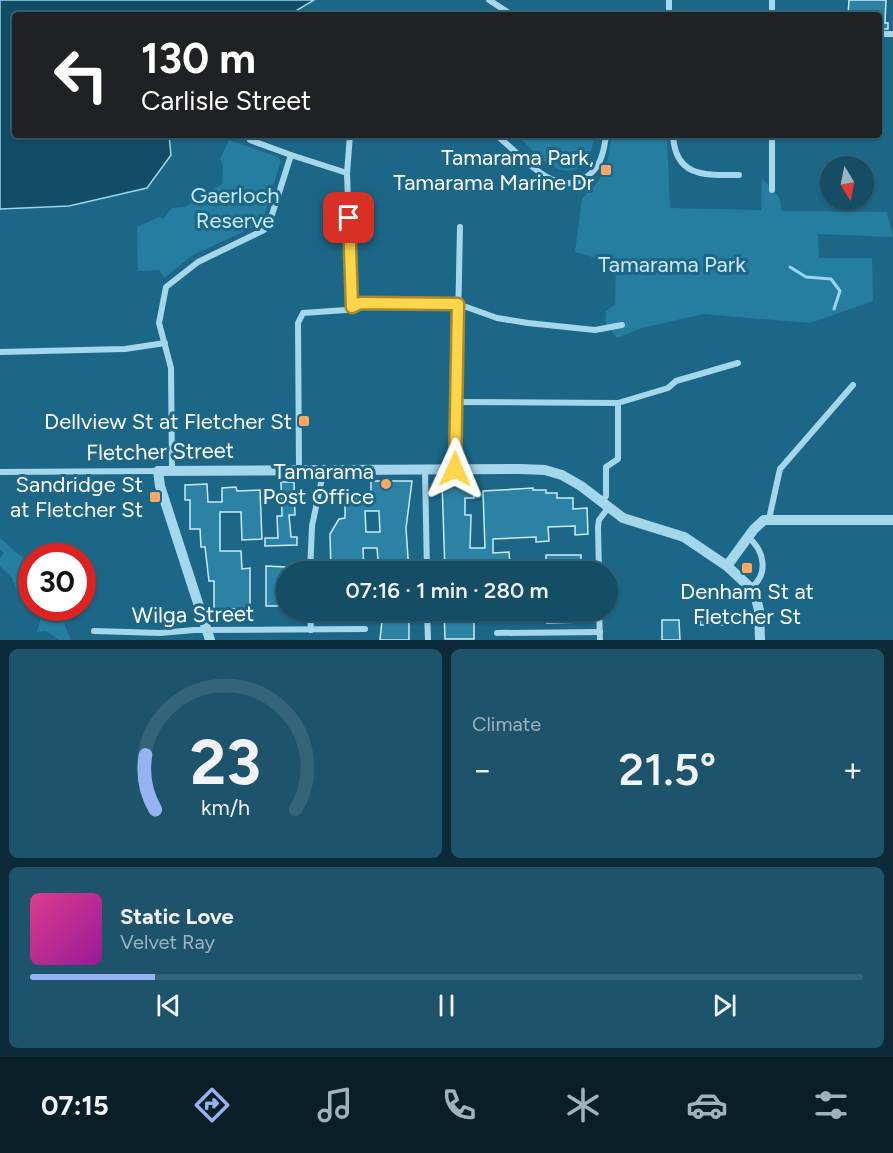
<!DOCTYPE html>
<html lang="en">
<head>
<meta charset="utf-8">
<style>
	body { margin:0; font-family:Figtree,sans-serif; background:#1e546b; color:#f1f3f6; height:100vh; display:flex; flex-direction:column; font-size:22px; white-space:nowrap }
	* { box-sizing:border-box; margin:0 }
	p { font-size:20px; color:#9db4bf }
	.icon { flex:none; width:33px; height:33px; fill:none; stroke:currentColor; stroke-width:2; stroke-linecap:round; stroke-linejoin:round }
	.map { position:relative; height:640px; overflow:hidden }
	.side { display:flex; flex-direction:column; gap:9px; padding:9px; background:#0c2a38; flex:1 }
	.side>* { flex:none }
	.guide { position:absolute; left:12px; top:12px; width:870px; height:126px; border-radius:6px; box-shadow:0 2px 4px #0004,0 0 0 2px #346479; background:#202124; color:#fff; overflow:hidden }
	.needle { width:39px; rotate:170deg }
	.buttons { position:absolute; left:820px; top:156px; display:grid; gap:12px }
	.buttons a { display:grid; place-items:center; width:54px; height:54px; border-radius:50%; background:#154d65; box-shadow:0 2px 4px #0004,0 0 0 2px #346479; font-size:30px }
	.speed { position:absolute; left:18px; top:543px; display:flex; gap:12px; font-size:30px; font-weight:700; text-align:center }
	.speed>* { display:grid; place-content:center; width:78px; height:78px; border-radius:50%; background:#154d65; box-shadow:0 2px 4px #0004,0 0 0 2px #346479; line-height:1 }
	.speed .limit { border:9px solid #d22; background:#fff; color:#111 }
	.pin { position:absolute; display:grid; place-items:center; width:51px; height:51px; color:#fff; margin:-26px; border-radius:12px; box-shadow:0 3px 9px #0006 }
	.me { position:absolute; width:66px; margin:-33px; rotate:1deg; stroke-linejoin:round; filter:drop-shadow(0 0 4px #0008) }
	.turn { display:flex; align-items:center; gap:21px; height:126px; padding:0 30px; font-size:27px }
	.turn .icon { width:78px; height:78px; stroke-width:2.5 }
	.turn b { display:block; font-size:42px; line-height:51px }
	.big { font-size:45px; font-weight:600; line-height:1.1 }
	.side .card { flex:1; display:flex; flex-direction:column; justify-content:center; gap:9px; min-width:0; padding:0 21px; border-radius:9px; background:#1e546b }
	.side .dial { align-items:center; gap:0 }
	.dial svg { height:156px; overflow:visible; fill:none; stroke:#346479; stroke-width:7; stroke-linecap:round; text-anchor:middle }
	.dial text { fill:#f1f3f6; stroke:none }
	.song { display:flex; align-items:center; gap:18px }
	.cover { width:72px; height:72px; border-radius:9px; background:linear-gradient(135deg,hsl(330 70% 55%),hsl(300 70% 35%)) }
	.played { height:6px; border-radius:3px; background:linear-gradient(90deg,#95b2f1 15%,#346479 15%) }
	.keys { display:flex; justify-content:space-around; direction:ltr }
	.heat { display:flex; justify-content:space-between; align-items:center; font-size:33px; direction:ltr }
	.side .tiles { flex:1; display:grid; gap:9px; grid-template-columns:1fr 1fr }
	.card:last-child { grid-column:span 2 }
	.trip { position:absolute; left:276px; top:561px; width:342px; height:60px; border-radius:30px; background:#154d65; box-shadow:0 2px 4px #0004,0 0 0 2px #346479; font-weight:600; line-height:60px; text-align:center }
	.menu { display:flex; height:96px; justify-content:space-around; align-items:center; background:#081f28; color:#9db4bf }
	.menu .icon { width:42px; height:42px }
	.menu .current { color:#95b2f1 }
	.menu b { font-size:27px; color:#f1f3f6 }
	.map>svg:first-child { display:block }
</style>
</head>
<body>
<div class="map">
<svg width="893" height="640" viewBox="0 0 893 640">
	<rect width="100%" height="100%" fill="#1c6787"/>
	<!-- green -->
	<g fill="#257da0">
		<path d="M 517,135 L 595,135 L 591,151 L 583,162 L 585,164 C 559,185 535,152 517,135 Z"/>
		<path d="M 612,135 L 667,135 L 670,208 L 761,210 L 762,178 L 779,197 L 782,211 L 887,212 L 893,237 L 818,234 L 819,258 L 872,258 L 873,301 L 810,323 L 703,314 L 642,328 L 617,338 L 605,323 L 606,311 L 615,305 L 616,264 L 575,252 L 582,198 C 606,178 607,164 612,135 Z"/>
		<path d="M 229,140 L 278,157 L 281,161 L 264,216 L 258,225 L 193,255 L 164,278 L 159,270 L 138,271 L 137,227 L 159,217 L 163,219 L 172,208 L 185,207 L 222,184 L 223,166 L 220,159 Z"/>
		<path d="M 0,538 L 31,565 L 31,603 L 21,602 L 12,578 L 0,566 L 0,558 L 4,553 L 0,550 Z"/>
		<path d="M 44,608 L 58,608 L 71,640 L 59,640 L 46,631 L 37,632 Z"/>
	</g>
	<!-- water -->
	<path fill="#124c65" stroke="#97d6ee" stroke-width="1.5" d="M 0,0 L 314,0 L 289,15 L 15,15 L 15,135 L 169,135 L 171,155 L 147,188 L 69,206 L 0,209 Z"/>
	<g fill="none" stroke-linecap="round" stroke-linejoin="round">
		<!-- stream -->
		<path stroke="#97d6ee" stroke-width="3" d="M 790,267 L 806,277 L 831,279 L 840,291 L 834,309"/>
	</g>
	<!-- building -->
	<g fill="#2b82a5" stroke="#c9ebf9" stroke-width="1.5" fill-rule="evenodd">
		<path d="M 849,0 L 886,0 L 885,23 L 888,23 L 888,29 L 879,29 L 879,15 L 848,15 Z"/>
		<path d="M 371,481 L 412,481 L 406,528 L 409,572 L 379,572 L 377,548 L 363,548 L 364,572 L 331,572 L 330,534 L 339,519 L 345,518 L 345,505 L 349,505 L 350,500 L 356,500 L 355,495 L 371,495 ZM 365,511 L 379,511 L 380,532 L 366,532 Z"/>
		<path d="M 281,482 L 294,482 L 295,515 L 289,515 L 291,537 L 297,537 L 297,545 L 265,546 L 265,538 L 278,538 L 277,516 L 282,516 Z"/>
		<path d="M 442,482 L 474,482 L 474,498 L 465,498 L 465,515 L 471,515 L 470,548 L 485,548 L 483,491 L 533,488 L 533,490 L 546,490 L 546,493 L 557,493 L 557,498 L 573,498 L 573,509 L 587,508 L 588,534 L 575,535 L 575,526 L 548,527 L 549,541 L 536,542 L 536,537 L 493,539 L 493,553 L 509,552 L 510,564 L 474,565 L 474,572 L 445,572 Z"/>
		<path d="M 207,484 L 208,502 L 222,502 L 222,488 L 236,487 L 237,491 L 260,490 L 262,539 L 242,540 L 241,512 L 220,512 L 220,551 L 241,551 L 242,569 L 250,568 L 250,609 L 214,609 L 214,581 L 209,581 L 205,547 L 201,547 L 200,529 L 190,529 L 190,500 L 185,500 L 185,485 Z"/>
		<path d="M 546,555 L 581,555 L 581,567 L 546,568 Z"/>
		<path d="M 266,566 L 286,567 L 286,606 L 266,606 Z"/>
		<path d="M 383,610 L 409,610 L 409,640 L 380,640 Z"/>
		<path d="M 444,610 L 474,610 L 474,639 L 445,639 Z"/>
		<path d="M 546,610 L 583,610 L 583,622 L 547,623 Z"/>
		<rect x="700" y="613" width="41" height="12"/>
		<path d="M 662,620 L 679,620 L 680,640 L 662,640 Z"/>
	</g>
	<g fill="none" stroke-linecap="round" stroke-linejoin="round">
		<!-- minor -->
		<g stroke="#a4d7ec" stroke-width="6">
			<path d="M 489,0 L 512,15"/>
			<path d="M 669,0 L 669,15"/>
			<path d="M 772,0 L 772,15"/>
			<path d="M 879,34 L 893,34"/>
			<path d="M 350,135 L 347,173 L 352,307"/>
			<path d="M 496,135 C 519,152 552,197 583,179 C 600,170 604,153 606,135"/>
			<path d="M 673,135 C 675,178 706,175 739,175"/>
			<path d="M 250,140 L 291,155"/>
			<path d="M 772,190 L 772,135"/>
			<path d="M 0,352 L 125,349 L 165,343"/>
			<path d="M 456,402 L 618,403 L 668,388 L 676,381 L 738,363"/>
			<path d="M 299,469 L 298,323 L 303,313 L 346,310 L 360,303 L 458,304 L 497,318 L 528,323 L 595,330 L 622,325"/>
			<path d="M 455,469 L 460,227"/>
			<path d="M 172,470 L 171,368 L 159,323 L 166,287 L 198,262 L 264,230 L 270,221 L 291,155 L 347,173"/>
			<path d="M 425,470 L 427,572"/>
			<path d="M 0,472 L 158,471"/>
			<path d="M 602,502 L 606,496 L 606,467 L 618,459 L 618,403"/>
			<path d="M 769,519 L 780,469 L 853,385"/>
			<path d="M 748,537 C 764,550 769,573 752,587"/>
			<path d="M 310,572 L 312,526 L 324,469"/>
			<path d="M 599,572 L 598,527 L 599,520 L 608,508"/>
			<path d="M 310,610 L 311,630"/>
			<path d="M 427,610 L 428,640"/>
			<path d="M 599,610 L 600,640"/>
			<path d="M 94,631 L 160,633 L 194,630 L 365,629"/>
			<path d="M 497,633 L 600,632"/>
		</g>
		<!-- tertiary -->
		<g stroke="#a4d7ec" stroke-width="10">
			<path d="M 727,566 L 754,529 L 764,520 L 893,520"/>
			<path d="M 210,640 L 160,486 L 158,471 L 521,469 L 545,470 L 562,475 L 581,486 L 623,518 L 684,537 L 727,566 L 754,591 L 759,610 L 760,640"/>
		</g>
	</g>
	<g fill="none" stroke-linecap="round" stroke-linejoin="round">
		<!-- route casing -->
		<g stroke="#a68a30" stroke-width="15">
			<path id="route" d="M 349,218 L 352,307 L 360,303 L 458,304 L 455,469"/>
		</g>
		<!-- route -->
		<use href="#route" stroke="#ffd54a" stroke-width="10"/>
	</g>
	<!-- markers -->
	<g fill="#fca761" stroke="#1c6787" stroke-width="2">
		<rect x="600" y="164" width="12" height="12" rx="3"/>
		<rect x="298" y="415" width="12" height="12" rx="3"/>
		<circle cx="386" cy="484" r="6"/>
		<rect x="149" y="491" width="12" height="12" rx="3"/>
		<rect x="741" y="562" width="12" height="12" rx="3"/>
	</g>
	<g text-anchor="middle" stroke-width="6" stroke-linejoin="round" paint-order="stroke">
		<!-- poi labels -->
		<g font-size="22" fill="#fff" stroke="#1c6787" text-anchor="end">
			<text x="594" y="165">Tamarama Park,<tspan x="594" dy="25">Tamarama Marine Dr</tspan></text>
			<text x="292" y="429">Dellview St at Fletcher St</text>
			<text x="374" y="479">Tamarama<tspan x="374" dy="25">Post Office</tspan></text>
			<text x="143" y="492">Sandridge St<tspan x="143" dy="25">at Fletcher St</tspan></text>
			<text x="747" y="599" text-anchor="middle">Denham St at<tspan x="747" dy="25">Fletcher St</tspan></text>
		</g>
		<!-- park labels -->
		<g font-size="22" fill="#c9ebf9" stroke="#1c6787">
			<text x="235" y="203">Gaerloch<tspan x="235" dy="25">Reserve</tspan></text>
			<text x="672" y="272">Tamarama Park</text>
		</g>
		<!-- street labels -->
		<g font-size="22" fill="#fff" stroke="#1c6787">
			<text transform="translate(160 451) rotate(-1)" y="8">Fletcher Street</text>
			<text transform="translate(193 614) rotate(-1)" y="8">Wilga Street</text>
		</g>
	</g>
</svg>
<div class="buttons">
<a><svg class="needle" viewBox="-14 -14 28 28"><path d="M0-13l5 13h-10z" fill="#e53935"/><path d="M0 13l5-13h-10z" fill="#9db4bf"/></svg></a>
</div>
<div class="speed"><div class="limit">30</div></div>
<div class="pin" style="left:349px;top:218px;background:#d93025"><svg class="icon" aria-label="arrive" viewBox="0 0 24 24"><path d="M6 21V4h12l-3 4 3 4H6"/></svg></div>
<svg class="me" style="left:455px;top:469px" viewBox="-20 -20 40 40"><path d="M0-17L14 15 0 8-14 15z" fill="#ffd54a" stroke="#fff" stroke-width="4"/></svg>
<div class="trip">07:16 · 1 min · 280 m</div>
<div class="guide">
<div class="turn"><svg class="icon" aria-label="left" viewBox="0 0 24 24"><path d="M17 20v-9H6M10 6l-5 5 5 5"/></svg><div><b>130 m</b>Carlisle Street</div></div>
</div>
</div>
<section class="side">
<div class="tiles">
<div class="card dial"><svg viewBox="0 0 100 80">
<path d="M14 69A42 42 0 1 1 86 69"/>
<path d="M14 69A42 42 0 0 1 9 41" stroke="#95b2f1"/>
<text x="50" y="56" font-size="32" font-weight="700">23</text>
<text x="50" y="72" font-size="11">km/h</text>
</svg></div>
<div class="card"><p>Climate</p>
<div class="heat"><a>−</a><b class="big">21.5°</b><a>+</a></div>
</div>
<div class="card">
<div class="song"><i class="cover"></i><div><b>Static Love</b><p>Velvet Ray</p></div></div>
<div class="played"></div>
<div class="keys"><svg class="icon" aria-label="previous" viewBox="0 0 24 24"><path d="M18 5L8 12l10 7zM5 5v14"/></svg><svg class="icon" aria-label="pause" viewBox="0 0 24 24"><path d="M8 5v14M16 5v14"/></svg><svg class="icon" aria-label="next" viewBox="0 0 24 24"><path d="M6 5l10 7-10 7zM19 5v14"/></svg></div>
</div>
</div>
</section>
<nav class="menu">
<b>07:15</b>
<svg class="icon current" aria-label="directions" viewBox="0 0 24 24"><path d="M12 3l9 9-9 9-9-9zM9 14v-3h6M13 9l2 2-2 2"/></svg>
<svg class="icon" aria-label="music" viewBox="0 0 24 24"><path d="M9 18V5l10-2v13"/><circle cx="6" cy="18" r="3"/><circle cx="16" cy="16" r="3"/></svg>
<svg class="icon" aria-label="phone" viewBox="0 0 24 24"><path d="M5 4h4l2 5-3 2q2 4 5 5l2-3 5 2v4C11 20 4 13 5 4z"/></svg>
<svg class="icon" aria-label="climate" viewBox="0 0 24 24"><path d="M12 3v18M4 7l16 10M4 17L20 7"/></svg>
<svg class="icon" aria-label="car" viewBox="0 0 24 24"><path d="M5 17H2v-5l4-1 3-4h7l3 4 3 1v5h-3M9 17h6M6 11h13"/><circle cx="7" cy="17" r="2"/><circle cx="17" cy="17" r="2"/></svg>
<svg class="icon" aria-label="filters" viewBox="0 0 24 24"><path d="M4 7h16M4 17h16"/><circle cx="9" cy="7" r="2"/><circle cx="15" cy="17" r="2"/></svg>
</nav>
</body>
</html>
